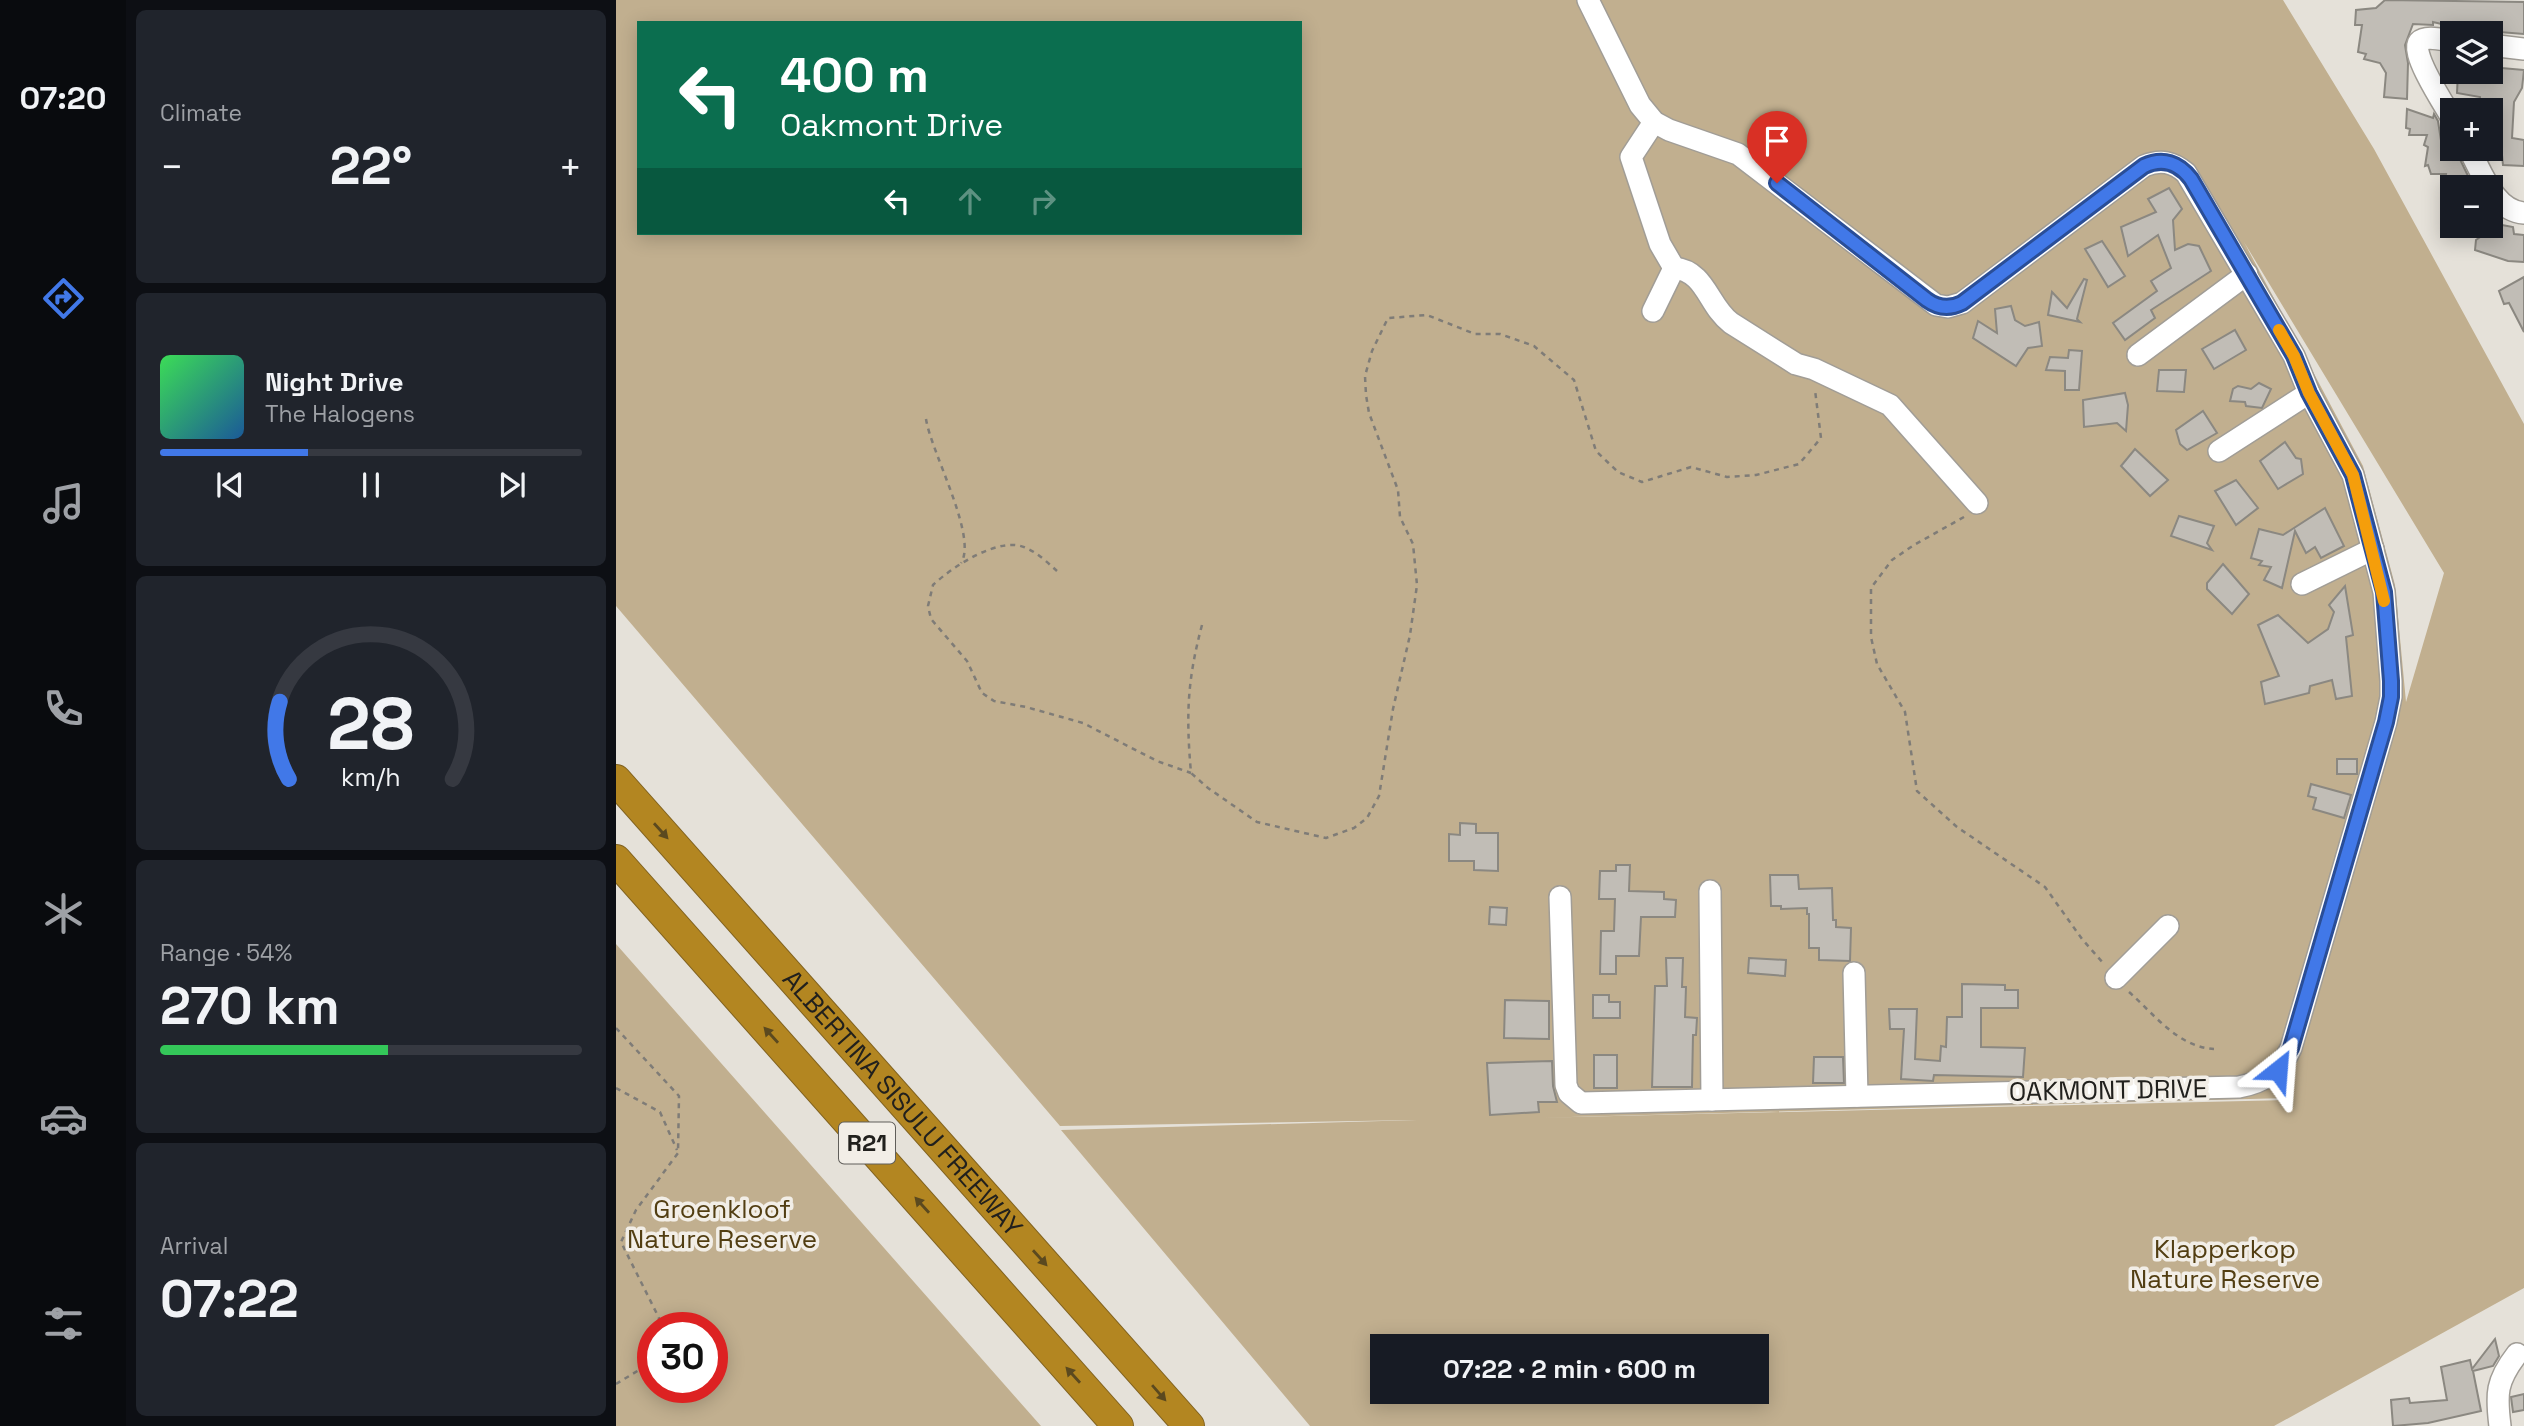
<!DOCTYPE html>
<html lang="en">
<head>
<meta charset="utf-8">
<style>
	body { margin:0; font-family:"Space Grotesk",sans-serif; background:#20242c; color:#f1f3f6; height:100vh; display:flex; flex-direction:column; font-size:26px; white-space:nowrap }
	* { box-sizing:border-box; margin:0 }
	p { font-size:23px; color:#9ea1a6 }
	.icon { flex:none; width:38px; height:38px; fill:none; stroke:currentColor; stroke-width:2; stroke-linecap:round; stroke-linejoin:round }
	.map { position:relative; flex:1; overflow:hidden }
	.details { display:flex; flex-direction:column; gap:10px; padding:10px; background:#0d0f14; width:490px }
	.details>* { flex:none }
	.hud { position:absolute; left:21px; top:21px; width:665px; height:214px; border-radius:0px; box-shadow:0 4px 18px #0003; background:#0b6e4f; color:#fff; overflow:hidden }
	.fabs { position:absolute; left:1824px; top:21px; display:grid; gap:14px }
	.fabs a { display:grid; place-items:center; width:63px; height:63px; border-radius:0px; background:#171b24; box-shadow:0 4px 18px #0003; font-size:35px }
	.speed { position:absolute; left:21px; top:1312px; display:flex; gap:14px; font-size:35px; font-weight:700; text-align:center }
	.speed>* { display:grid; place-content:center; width:91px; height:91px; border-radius:50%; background:#171b24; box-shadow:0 4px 18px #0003; line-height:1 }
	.speed .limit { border:10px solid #d22; background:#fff; color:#111 }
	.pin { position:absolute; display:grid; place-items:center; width:60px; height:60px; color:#fff; margin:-72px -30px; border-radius:50% 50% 50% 0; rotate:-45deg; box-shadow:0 0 7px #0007 }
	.pin .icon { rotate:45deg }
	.me { position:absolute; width:77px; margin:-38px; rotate:28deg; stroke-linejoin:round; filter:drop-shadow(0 0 5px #0008) }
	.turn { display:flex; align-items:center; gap:24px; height:147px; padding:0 28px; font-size:32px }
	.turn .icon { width:91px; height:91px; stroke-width:2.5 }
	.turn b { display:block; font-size:49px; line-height:60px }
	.lanes { display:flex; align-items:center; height:66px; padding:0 28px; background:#0003; justify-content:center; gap:35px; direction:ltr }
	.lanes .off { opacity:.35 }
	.big { font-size:52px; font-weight:700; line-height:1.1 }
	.details .card { flex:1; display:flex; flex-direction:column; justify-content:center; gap:10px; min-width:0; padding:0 24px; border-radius:10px; background:#20242c }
	.details .dial { align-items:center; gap:0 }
	.dial svg { height:182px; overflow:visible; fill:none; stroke:#363941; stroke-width:7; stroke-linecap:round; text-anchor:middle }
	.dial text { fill:#f1f3f6; stroke:none }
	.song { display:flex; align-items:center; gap:21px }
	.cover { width:84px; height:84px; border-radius:10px; background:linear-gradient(135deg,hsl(130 70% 55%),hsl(210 70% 35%)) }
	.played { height:7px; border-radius:4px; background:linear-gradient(90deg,#4178e8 35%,#363941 35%) }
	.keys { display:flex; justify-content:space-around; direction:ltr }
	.heat { display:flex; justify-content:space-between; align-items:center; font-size:38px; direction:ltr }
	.charge { height:10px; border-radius:5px; background:linear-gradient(90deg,#34c759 54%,#363941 0) }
	.trip { position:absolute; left:754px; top:1334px; width:399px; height:70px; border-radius:0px; background:#171b24; box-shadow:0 4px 18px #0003; font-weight:700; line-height:70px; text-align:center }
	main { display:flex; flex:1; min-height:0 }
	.menu { display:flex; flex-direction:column; width:126px; justify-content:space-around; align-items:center; background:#090b0e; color:#9ea1a6 }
	.menu .icon { width:49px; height:49px }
	.menu .on { color:#4178e8 }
	.menu b { font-size:32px; color:#f1f3f6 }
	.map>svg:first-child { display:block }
</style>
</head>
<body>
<main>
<nav class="menu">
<b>07:20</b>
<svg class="icon on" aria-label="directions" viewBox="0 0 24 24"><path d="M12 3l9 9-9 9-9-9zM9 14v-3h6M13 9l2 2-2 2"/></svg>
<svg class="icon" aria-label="music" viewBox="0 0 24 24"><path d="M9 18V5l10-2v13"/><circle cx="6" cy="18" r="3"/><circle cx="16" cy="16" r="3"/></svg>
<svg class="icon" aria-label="phone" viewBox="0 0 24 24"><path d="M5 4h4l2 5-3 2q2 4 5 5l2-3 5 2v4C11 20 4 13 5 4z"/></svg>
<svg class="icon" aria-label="climate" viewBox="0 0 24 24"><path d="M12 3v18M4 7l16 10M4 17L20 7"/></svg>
<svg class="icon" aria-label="car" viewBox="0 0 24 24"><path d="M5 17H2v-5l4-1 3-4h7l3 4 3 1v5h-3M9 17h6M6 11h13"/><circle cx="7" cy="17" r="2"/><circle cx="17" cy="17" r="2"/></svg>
<svg class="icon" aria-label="filters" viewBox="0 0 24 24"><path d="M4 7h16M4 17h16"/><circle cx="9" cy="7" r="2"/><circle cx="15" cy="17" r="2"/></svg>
</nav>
<section class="details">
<div class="card"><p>Climate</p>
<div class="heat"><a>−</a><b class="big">22°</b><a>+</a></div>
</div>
<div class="card">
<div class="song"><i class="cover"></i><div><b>Night Drive</b><p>The Halogens</p></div></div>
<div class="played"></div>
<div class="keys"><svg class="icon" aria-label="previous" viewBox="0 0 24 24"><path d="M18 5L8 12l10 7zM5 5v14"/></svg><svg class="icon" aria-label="pause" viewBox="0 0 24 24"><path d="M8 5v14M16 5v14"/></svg><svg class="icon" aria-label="next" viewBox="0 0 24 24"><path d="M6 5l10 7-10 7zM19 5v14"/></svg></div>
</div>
<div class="card dial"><svg viewBox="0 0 100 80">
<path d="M14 69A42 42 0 1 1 86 69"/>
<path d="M14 69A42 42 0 0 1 10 35" stroke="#4178e8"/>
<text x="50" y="56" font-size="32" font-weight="700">28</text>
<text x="50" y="72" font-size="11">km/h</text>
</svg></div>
<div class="card"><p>Range · 54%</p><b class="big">270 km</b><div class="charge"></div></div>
<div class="card"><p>Arrival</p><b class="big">07:22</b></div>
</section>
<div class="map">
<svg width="1908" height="1426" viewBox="0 0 1908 1426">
	<rect width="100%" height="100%" fill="#e5e1d9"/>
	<!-- green -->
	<g fill="#c1af8f" fill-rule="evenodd">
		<path d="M 0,0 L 1667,0 L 1758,149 L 1908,424 L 1908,1288 L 1658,1426 L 694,1426 L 445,1130 L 801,1120 L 444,1126 L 0,606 ZM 23,23 L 684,23 L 684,233 L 23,233 ZM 1628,242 L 1828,573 L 1790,702 L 1779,585 L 1747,466 ZM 1673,1098 L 1673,1100 L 916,1118 L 1633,1099 ZM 766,1346 L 1141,1346 L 1141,1391 L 766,1391 Z"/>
		<path d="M 0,944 L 425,1426 L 0,1426 ZM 37,1328 L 96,1328 L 96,1388 L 37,1388 Z"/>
	</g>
	<!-- building -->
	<g fill="#c1bdb6" stroke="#8b8881" stroke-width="2">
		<path d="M 1769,0 L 1908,2 L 1908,34 L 1847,29 L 1817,22 L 1817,25 L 1797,24 L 1789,45 L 1792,63 L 1791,99 L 1768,97 L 1770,73 L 1764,63 L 1748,59 L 1750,54 L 1742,52 L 1746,25 L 1739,25 L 1740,10 L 1760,8 Z"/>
		<path d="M 1874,67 L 1908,70 L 1906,88 L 1898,102 L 1896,138 L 1908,140 L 1908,166 L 1887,165 L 1886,155 L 1873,154 L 1879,123 L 1874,122 L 1874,110 L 1864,110 L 1864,97 L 1841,93 L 1842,72 L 1874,72 Z"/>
		<path d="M 1791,109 L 1817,118 L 1818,114 L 1822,121 L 1826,147 L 1840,151 L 1853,178 L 1852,187 L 1831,187 L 1831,183 L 1828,184 L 1830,174 L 1815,174 L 1812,165 L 1809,166 L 1812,147 L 1808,145 L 1811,135 L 1793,135 L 1794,129 L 1790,128 Z"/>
		<path d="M 1553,188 L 1566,209 L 1557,220 L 1559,250 L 1572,244 L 1583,246 L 1595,271 L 1535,310 L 1539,318 L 1509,340 L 1497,323 L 1541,291 L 1535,281 L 1555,268 L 1542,235 L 1512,256 L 1505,227 L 1540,212 L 1532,199 Z"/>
		<path d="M 1886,225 L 1897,227 L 1898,234 L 1908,235 L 1908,262 L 1892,261 L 1859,250 L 1860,240 L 1867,235 L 1875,236 Z"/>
		<path d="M 1486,241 L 1509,276 L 1492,287 L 1469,249 Z"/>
		<path d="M 1908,277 L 1908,332 L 1893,303 L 1888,304 L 1883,291 Z"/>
		<path d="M 1468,279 L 1471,280 L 1461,319 L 1464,322 L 1432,315 L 1436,292 L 1451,308 Z"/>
		<path d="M 1395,306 L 1399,320 L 1409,326 L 1423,322 L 1426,346 L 1412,348 L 1400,366 L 1357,338 L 1362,321 L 1381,333 L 1379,309 Z"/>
		<path d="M 1619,330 L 1630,350 L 1598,369 L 1586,349 Z"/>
		<path d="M 1453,350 L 1466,351 L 1463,390 L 1449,390 L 1449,371 L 1430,370 L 1434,357 L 1452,358 Z"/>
		<path d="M 1543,370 L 1570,370 L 1568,392 L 1541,391 Z"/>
		<path d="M 1643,383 L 1655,389 L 1646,408 L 1630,406 L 1629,402 L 1614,401 L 1617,389 L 1622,386 L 1635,389 Z"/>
		<path d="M 1509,393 L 1512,405 L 1510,431 L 1501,423 L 1468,427 L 1467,400 Z"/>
		<path d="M 1587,411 L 1601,433 L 1571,450 L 1564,444 L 1560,430 Z"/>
		<path d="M 1669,442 L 1680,458 L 1685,459 L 1687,474 L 1662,489 L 1644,461 Z"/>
		<path d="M 1519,449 L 1552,480 L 1534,496 L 1505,466 Z"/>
		<path d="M 1620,480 L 1642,508 L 1620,525 L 1599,491 Z"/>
		<path d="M 1709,508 L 1728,546 L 1705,558 L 1699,547 L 1690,553 L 1679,531 L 1666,588 L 1648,580 L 1655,567 L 1643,565 L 1646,561 L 1635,558 L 1643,529 L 1667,535 Z"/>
		<path d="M 1563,516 L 1598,526 L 1591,543 L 1596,550 L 1555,536 Z"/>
		<path d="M 1607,564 L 1633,594 L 1616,614 L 1591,589 L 1591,583 Z"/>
		<path d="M 1729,586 L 1737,635 L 1730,637 L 1736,696 L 1720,699 L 1716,680 L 1694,686 L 1693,693 L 1649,704 L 1645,682 L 1663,676 L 1642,625 L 1662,615 L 1692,643 L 1712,629 L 1718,612 L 1713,605 Z"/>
		<rect x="1721" y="759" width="20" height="15"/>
		<path d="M 1695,784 L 1735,795 L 1728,818 L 1697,809 L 1700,798 L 1692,796 Z"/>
		<path d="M 844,823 L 860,824 L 860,833 L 882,833 L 882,871 L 858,870 L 858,861 L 833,861 L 833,834 L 844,835 Z"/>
		<path d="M 1000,865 L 1014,865 L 1013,891 L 1048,892 L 1048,899 L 1060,900 L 1059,917 L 1025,917 L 1023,956 L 1000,956 L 1000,974 L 984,974 L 985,931 L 998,931 L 999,899 L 983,899 L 984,871 L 1000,871 Z"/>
		<path d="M 1154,875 L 1182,875 L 1183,889 L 1216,888 L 1217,920 L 1220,920 L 1220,927 L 1235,928 L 1234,961 L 1203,960 L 1203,948 L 1193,948 L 1193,914 L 1191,914 L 1191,908 L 1165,909 L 1165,906 L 1155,906 Z"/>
		<path d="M 874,907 L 891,908 L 890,925 L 873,924 Z"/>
		<path d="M 1050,958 L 1067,958 L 1066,987 L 1070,987 L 1069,1017 L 1081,1018 L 1080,1035 L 1077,1035 L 1076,1087 L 1036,1087 L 1039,986 L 1051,986 Z"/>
		<path d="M 1133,958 L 1170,960 L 1169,976 L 1132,973 Z"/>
		<path d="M 1346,984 L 1389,985 L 1389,990 L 1402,990 L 1402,1008 L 1365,1008 L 1365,1047 L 1409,1048 L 1407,1077 L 1318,1075 L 1317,1081 L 1285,1079 L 1288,1029 L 1274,1029 L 1273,1009 L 1301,1009 L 1299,1059 L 1324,1061 L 1325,1046 L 1330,1047 L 1331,1017 L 1346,1017 Z"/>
		<path d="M 977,995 L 993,995 L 993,1002 L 1004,1002 L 1004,1018 L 977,1018 Z"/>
		<path d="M 889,1000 L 933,1001 L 933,1039 L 888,1038 Z"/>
		<rect x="978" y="1055" width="23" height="33"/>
		<path d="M 1198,1057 L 1227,1057 L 1228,1083 L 1197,1083 Z"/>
		<path d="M 936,1061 L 937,1086 L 941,1102 L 922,1102 L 923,1112 L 874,1115 L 871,1063 Z"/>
		<path d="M 1879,1339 L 1883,1356 L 1877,1366 L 1857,1371 L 1865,1411 L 1812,1423 L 1777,1426 L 1775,1400 L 1793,1398 L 1794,1403 L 1831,1400 L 1825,1367 L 1854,1360 L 1856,1369 Z"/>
		<path d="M 1908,1394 L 1908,1410 L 1897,1412 L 1895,1397 Z"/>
	</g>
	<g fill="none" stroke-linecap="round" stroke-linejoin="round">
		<!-- minor casing -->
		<g stroke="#a19d96" stroke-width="24">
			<g id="minor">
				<path d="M 1836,41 C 1827,40 1810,35 1803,42 C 1794,53 1829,106 1836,118"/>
				<path d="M 1874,45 L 1908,49"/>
				<path d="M 1853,149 C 1866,172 1878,211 1908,213"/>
				<path d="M 1058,268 C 1090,271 1092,306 1115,323 L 1180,364 L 1198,369 L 1274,405 L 1361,503"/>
				<path d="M 1037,311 L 1058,268 L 1044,244 L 1015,157 L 1038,122"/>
				<path d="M 1522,355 L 1631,274"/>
				<path d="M 1603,451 L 1693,393"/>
				<path d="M 1686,584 L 1757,549"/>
				<path d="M 1094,891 L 1096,1100"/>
				<path d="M 944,897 L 950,1085 L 953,1093 L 965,1103 L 1623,1087 C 1648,1082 1664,1072 1675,1048 L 1770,722 L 1775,697 L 1775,681 L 1768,592 L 1737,475 L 1693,393 L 1678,356 L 1570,173 C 1557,162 1545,159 1528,166 L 1346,303 L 1332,307 L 1320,305 L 1122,154 L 1053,130 L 1038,122 L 1024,105 L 972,0"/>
				<path d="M 1238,973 L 1241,1096"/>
				<path d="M 1500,978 L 1552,926"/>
				<path d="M 1884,1426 C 1880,1394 1880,1381 1901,1354"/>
			</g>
		</g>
		<!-- highway casing -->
		<g stroke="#806220" stroke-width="32">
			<g id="highway">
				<path id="s1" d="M 0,780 L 573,1426"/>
				<path d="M 0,860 L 502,1426"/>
			</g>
		</g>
		<!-- path -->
		<g stroke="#7f7c77" stroke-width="2.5" stroke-dasharray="5 5" stroke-linecap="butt">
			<path d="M 310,419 C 315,452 362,537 345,563"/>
			<path d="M 1348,517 L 1298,545 L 1276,560 L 1255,588 L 1255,637 L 1261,664 L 1289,712 L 1301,791 L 1341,827 L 1429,887 L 1466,939 L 1488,964"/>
			<path d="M 441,571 C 432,563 422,553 410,548 C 384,535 336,567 317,585 L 312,606 L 315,619 L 351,661 L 366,693 L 378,701 L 410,707 L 467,723 L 541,761 L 575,773"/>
			<path d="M 586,625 C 571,681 570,716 575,773 L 592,788 L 641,822 L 710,838 L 738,828 L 751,818 L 763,796 L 777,709 L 794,635 L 801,585 L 797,544 L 784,517 L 782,490 L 753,413 L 750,395 L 749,376 L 756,351 L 772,318 L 811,315 L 859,334 L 884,334 L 918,346 L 958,380 L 980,451 L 1002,472 L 1026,482 L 1075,467 L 1111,477 L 1140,475 L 1183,464 L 1205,438 L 1199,390"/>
			<path d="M 1513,992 C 1539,1015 1562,1047 1598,1049"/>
			<path d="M 0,1028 L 63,1096 L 62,1153 L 20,1210 L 5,1242 L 43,1318 L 42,1328"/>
			<path d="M 0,1088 L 44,1112 L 61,1150"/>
			<path d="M 0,1384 L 23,1370 L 37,1350"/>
		</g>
		<!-- minor -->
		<use href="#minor" stroke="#fff" stroke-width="21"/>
		<!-- highway -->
		<use href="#highway" stroke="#b38621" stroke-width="30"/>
	</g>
	<!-- one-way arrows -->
	<defs><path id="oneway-solid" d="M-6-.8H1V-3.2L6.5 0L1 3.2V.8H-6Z" transform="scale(1.75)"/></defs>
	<g fill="#5b491f">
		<use href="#oneway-solid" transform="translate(45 831) rotate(48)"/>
		<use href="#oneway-solid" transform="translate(155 1035) rotate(-132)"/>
		<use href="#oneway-solid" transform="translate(306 1205) rotate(-132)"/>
		<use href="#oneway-solid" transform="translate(424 1258) rotate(48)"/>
		<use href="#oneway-solid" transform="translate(457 1375) rotate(-132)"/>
		<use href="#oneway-solid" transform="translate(543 1393) rotate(49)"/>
	</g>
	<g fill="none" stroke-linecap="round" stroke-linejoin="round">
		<!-- route casing -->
		<g stroke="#2a4e97" stroke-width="18">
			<path id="route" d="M 1161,183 L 1311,300 C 1322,308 1334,309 1346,303 L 1528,166 C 1547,157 1563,163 1575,179 L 1678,356 L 1693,393 L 1737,475 L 1768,592 L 1775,681 L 1775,697 L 1770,722 L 1675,1048 L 1662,1070"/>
		</g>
		<!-- route -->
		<use href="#route" stroke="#4178e8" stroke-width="12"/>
		<!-- slow -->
		<path stroke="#f59e0b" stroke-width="12" d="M 1663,330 L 1678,356 L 1693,393 L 1737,475 L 1768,601"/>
	</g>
	<g text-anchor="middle" stroke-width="7" stroke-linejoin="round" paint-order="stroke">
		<!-- shield labels -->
		<rect fill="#f2eee7" stroke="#605e5a" stroke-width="2" x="223" y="1122.5" width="56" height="41" rx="5"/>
		<g font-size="24" font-weight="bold" fill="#21201d">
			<text x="251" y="1151">R21</text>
		</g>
		<!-- street labels -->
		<g font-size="26" fill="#21201d" stroke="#f2eee7">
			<text transform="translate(1492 1090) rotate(-1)" y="9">OAKMONT DRIVE</text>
			<text dy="9" stroke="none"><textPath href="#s1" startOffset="432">ALBERTINA SISULU FREEWAY</textPath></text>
		</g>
		<!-- park labels -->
		<g font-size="26" fill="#523e12" stroke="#f2eee7">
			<text x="106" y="1218">Groenkloof<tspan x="106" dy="30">Nature Reserve</tspan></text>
			<text x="1609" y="1258">Klapperkop<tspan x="1609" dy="30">Nature Reserve</tspan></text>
		</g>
	</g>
</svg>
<div class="fabs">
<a><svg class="icon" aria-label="layers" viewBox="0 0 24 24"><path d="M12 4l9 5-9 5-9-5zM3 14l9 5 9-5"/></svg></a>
<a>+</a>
<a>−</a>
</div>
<div class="speed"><div class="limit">30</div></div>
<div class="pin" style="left:1161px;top:183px;background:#d93025"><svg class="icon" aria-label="arrive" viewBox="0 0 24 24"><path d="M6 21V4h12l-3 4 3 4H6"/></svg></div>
<svg class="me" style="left:1662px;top:1070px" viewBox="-20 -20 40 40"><path d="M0-17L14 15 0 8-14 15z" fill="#4178e8" stroke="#fff" stroke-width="4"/></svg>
<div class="trip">07:22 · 2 min · 600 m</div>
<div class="hud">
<div class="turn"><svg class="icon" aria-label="left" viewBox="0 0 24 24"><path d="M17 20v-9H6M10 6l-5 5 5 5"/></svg><div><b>400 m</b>Oakmont Drive</div></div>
<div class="lanes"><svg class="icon" aria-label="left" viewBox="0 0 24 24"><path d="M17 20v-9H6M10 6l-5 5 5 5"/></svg><svg class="icon off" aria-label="ahead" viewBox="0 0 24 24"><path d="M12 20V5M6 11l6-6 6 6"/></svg><svg class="icon off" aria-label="right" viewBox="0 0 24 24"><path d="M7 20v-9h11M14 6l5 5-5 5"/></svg></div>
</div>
</div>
</main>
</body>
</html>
